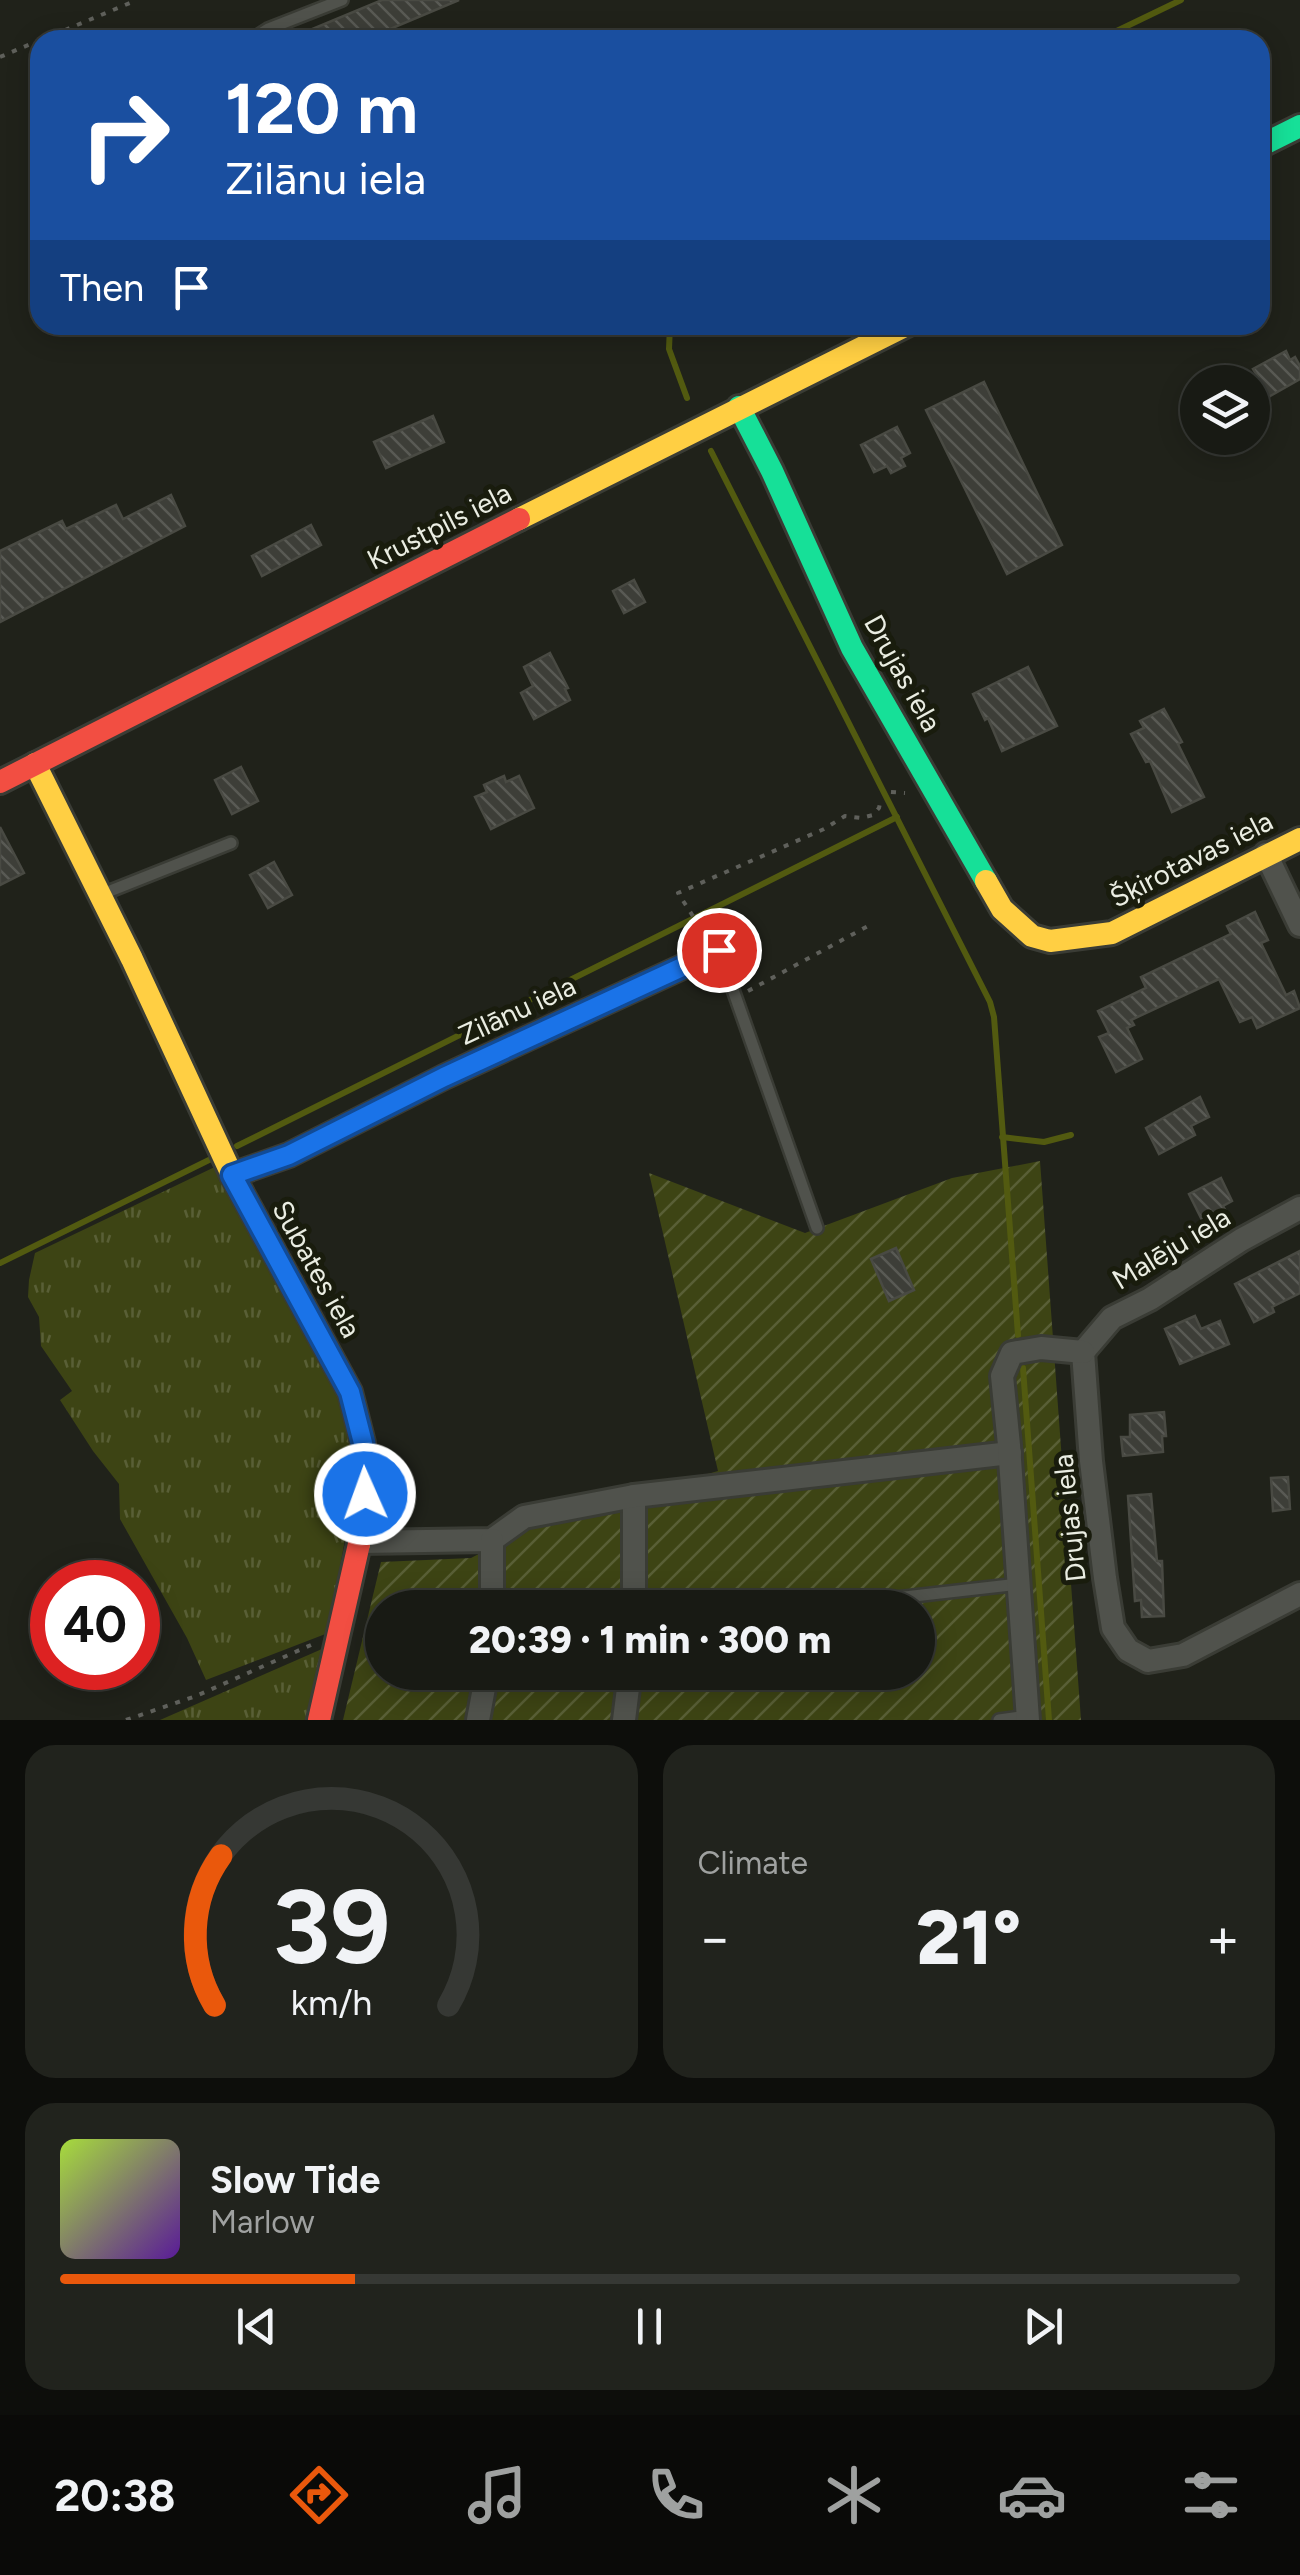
<!DOCTYPE html>
<html lang="en">
<head>
<meta charset="utf-8">
<style>
	body { margin:0; font-family:Figtree,sans-serif; background:#21231d; color:#f1f3f6; height:100vh; display:flex; flex-direction:column; font-size:38px; white-space:nowrap }
	* { box-sizing:border-box; margin:0 }
	p { font-size:32px; color:#9fa1a0 }
	.icon { flex:none; width:55px; height:55px; fill:none; stroke:currentColor; stroke-width:2; stroke-linecap:round; stroke-linejoin:round }
	.map { position:relative; height:1720px; overflow:hidden }
	.drawer { display:flex; flex-direction:column; gap:25px; padding:25px; background:#0d0e0b; flex:1 }
	.drawer>* { flex:none }
	.hud { position:absolute; left:30px; top:30px; width:1240px; height:305px; border-radius:30px; box-shadow:0 5px 25px #0003,0 0 0 2px #363834; background:#1a4fa0; color:#fff; overflow:hidden }
	.fabs { position:absolute; left:1180px; top:365px; display:grid; gap:20px }
	.fabs a { display:grid; place-items:center; width:90px; height:90px; border-radius:50%; background:#181a14; box-shadow:0 5px 25px #0003,0 0 0 2px #363834; font-size:50px }
	.speed { position:absolute; left:30px; top:1560px; display:flex; gap:20px; font-size:50px; font-weight:700; text-align:center }
	.speed>* { display:grid; place-content:center; width:130px; height:130px; border-radius:50%; background:#181a14; box-shadow:0 5px 25px #0003,0 0 0 2px #363834; line-height:1 }
	.speed .limit { border:15px solid #d22; background:#fff; color:#111 }
	.pin { position:absolute; display:grid; place-items:center; width:85px; height:85px; color:#fff; margin:-42px; border:5px solid #fff; border-radius:50%; box-shadow:0 2px 10px #0007 }
	.me { position:absolute; width:110px; margin:-55px; rotate:358deg; stroke-linejoin:round; filter:drop-shadow(0 0 8px #0008) }
	.turn { display:flex; align-items:center; gap:35px; height:210px; padding:0 30px; font-size:45px }
	.turn .icon { width:130px; height:130px; stroke-width:2.5 }
	.turn b { display:block; font-size:70px; line-height:85px }
	.then { display:flex; align-items:center; height:95px; padding:0 30px; background:#0003; gap:20px; font-size:38px }
	.big { font-size:75px; font-weight:800; line-height:1.1 }
	.drawer .tile { flex:1; display:flex; flex-direction:column; justify-content:center; gap:15px; min-width:0; padding:0 35px; border-radius:30px; background:#21231d }
	.drawer .dial { align-items:center; gap:0 }
	.dial svg { height:260px; overflow:visible; fill:none; stroke:#363834; stroke-width:7; stroke-linecap:round; text-anchor:middle }
	.dial text { fill:#f1f3f6; stroke:none }
	.song { display:flex; align-items:center; gap:30px }
	.cover { width:120px; height:120px; border-radius:15px; background:linear-gradient(135deg,hsl(80 70% 55%),hsl(270 70% 35%)) }
	.played { height:10px; border-radius:5px; background:linear-gradient(90deg,#ea580c 25%,#363834 25%) }
	.keys { display:flex; justify-content:space-around; direction:ltr }
	.heat { display:flex; justify-content:space-between; align-items:center; font-size:55px; direction:ltr }
	.drawer .tiles { flex:1; display:grid; gap:25px; grid-template-columns:1fr 1fr }
	.tile:last-child { grid-column:span 2 }
	.trip { position:absolute; left:365px; top:1590px; width:570px; height:100px; border-radius:50px; background:#181a14; box-shadow:0 5px 25px #0003,0 0 0 2px #363834; font-weight:800; line-height:100px; text-align:center }
	.menu { display:flex; height:160px; justify-content:space-around; align-items:center; background:#0a0a08; color:#9fa1a0 }
	.menu .icon { width:70px; height:70px }
	.menu .selected { color:#ea580c }
	.menu b { font-size:45px; color:#f1f3f6 }
	.map>svg:first-child { display:block }
</style>
</head>
<body>
<div class="map">
<svg width="1300" height="1720" viewBox="0 0 1300 1720">
	<defs>
		<pattern id="grass-tufts" width="24" height="20" patternUnits="userSpaceOnUse" patternTransform="scale(2.5)"><rect width="24" height="20" fill="#3d4414"/><path d="M3 7l-1-3M5 7V3M7 7l1-3M15 17l-1-3M17 17v-4M19 17l1-3" fill="none" stroke="#595f36"/></pattern>
		<pattern id="garden-furrows" width="10" height="10" patternUnits="userSpaceOnUse" patternTransform="scale(2.5)"><rect width="10" height="10" fill="#3d4414"/><path d="M-1 1l2-2M0 10L10 0M9 11l2-2" fill="none" stroke="#595f36"/></pattern>
		<pattern id="building-back-hatch" width="6" height="6" patternUnits="userSpaceOnUse" patternTransform="scale(2.5)"><rect width="6" height="6" fill="#3d3e38"/><path d="M-1 5l2 2M0 0l6 6M5-1l2 2" fill="none" stroke="#595a54"/></pattern>
	</defs>
	<rect width="100%" height="100%" fill="#20221a"/>
	<!-- grass -->
	<g fill="url(#grass-tufts)">
		<path d="M 221,1164 L 337,1378 L 356,1479 L 328,1633 L 206,1680 L 187,1638 L 120,1519 L 119,1484 L 93,1451 L 60,1400 L 72,1391 L 41,1346 L 39,1317 L 28,1297 L 29,1280 L 35,1253 Z"/>
		<path d="M 322,1649 L 307,1720 L 160,1720 Z"/>
	</g>
	<!-- garden -->
	<path fill="url(#garden-furrows)" fill-rule="evenodd" d="M 1040,1161 L 1081,1720 L 343,1720 L 381,1562 L 471,1558 L 540,1522 L 718,1471 L 649,1173 L 805,1233 L 952,1178 ZM 382,1608 L 918,1608 L 918,1672 L 382,1672 Z"/>
	<g fill="none" stroke-linecap="round" stroke-linejoin="round">
		<!-- stream -->
		<g stroke="#525a10" stroke-width="6">
			<path d="M 1098,40 L 1181,0"/>
			<path d="M 670,325 L 669,349 L 687,398"/>
			<path d="M 711,451 L 990,1002 L 994,1017 L 1018,1335"/>
			<path d="M 1002,1137 L 1044,1142 L 1071,1135"/>
			<path d="M 237,1146 L 897,817"/>
			<path d="M 0,1263 L 213,1158"/>
			<path d="M 1023,1368 L 1049,1720"/>
		</g>
	</g>
	<!-- building -->
	<g fill="url(#building-back-hatch)" stroke="#494a43" stroke-width="2.5">
		<path d="M 382,0 L 459,0 L 364,40 L 286,40 Z"/>
		<path d="M 1286,351 L 1290,360 L 1295,357 L 1300,366 L 1300,379 L 1258,403 L 1252,393 L 1252,382 L 1249,382 L 1258,377 L 1253,369 Z"/>
		<path d="M 984,382 L 1062,545 L 1007,574 L 926,410 Z"/>
		<path d="M 433,416 L 444,442 L 386,468 L 374,442 Z"/>
		<path d="M 897,427 L 910,453 L 901,458 L 905,466 L 891,473 L 887,466 L 874,472 L 861,445 Z"/>
		<path d="M 171,495 L 185,526 L 0,622 L 0,551 L 62,521 L 66,529 L 116,505 L 123,519 Z"/>
		<path d="M 311,525 L 321,545 L 262,576 L 252,556 Z"/>
		<path d="M 634,580 L 645,602 L 624,613 L 613,591 Z"/>
		<path d="M 550,653 L 568,688 L 565,689 L 570,700 L 534,719 L 521,693 L 533,686 L 524,667 Z"/>
		<path d="M 1028,667 L 1057,726 L 1002,751 L 988,718 L 985,720 L 973,694 Z"/>
		<path d="M 1164,709 L 1182,742 L 1178,744 L 1204,797 L 1172,812 L 1150,761 L 1146,762 L 1131,734 L 1144,728 L 1140,721 Z"/>
		<path d="M 241,767 L 258,801 L 232,814 L 215,780 Z"/>
		<path d="M 504,776 L 506,782 L 519,776 L 534,808 L 491,829 L 475,797 L 487,792 L 484,785 Z"/>
		<path d="M 0,827 L 24,873 L 0,885 Z"/>
		<path d="M 274,862 L 292,895 L 268,908 L 250,875 Z"/>
		<path d="M 1255,912 L 1268,940 L 1261,943 L 1286,995 L 1294,991 L 1300,1008 L 1257,1028 L 1252,1017 L 1240,1022 L 1219,979 L 1131,1020 L 1134,1025 L 1127,1028 L 1142,1059 L 1116,1072 L 1099,1037 L 1109,1033 L 1098,1011 L 1146,988 L 1141,977 L 1231,934 L 1227,926 Z"/>
		<path d="M 1200,1097 L 1209,1117 L 1191,1126 L 1195,1135 L 1159,1154 L 1146,1128 Z"/>
		<path d="M 1221,1178 L 1232,1201 L 1223,1206 L 1227,1213 L 1204,1224 L 1189,1194 Z"/>
		<path d="M 896,1248 L 914,1290 L 889,1301 L 871,1259 Z"/>
		<path d="M 1300,1251 L 1300,1293 L 1272,1307 L 1274,1312 L 1254,1322 L 1235,1284 Z"/>
		<path d="M 1195,1316 L 1201,1329 L 1220,1321 L 1229,1344 L 1180,1364 L 1165,1329 Z"/>
		<path d="M 1164,1412 L 1166,1436 L 1162,1436 L 1163,1452 L 1123,1456 L 1121,1437 L 1130,1437 L 1130,1415 Z"/>
		<path d="M 1288,1477 L 1290,1509 L 1273,1511 L 1271,1478 Z"/>
		<path d="M 1151,1494 L 1157,1561 L 1162,1561 L 1164,1616 L 1142,1617 L 1141,1600 L 1135,1601 L 1128,1496 Z"/>
	</g>
	<g fill="none" stroke-linecap="round" stroke-linejoin="round">
		<!-- lane casing -->
		<g stroke="#3a3c35" stroke-width="16">
			<g id="lane">
				<path d="M 251,40 L 268,29 L 342,0"/>
				<path d="M 105,893 L 231,843"/>
				<path d="M 719,950 L 817,1228"/>
				<path d="M 808,1608 L 1019,1584"/>
				<path d="M 999,1720 L 1028,1716"/>
			</g>
		</g>
		<!-- street casing -->
		<g stroke="#3a3c35" stroke-width="28">
			<g id="street">
				<path d="M 1266,854 L 1300,925"/>
				<path d="M 232,1175 L 289,1155 L 444,1077 L 719,950"/>
				<path d="M 1083,1352 L 1091,1461 L 1105,1578 L 1113,1628 L 1128,1650 L 1148,1661 L 1183,1655 L 1300,1594"/>
				<path d="M 1083,1352 L 1112,1318 L 1150,1299 L 1241,1240 L 1300,1208"/>
				<path d="M 634,1496 L 634,1608"/>
				<path d="M 359,1542 L 492,1540 L 524,1517 L 634,1496 L 1010,1453"/>
				<path d="M 492,1608 L 492,1540"/>
				<path d="M 478,1720 L 487,1672"/>
				<path d="M 624,1720 L 630,1672"/>
				<path d="M 1028,1720 L 1009,1445 L 1002,1376 L 1012,1353 L 1041,1348 L 1083,1352"/>
			</g>
		</g>
		<!-- fast casing -->
		<g stroke="#3a3c35" stroke-width="28">
			<g id="fast">
				<path d="M 1260,146 L 1300,126"/>
				<path d="M 739,407 L 772,471 L 852,648 L 986,881"/>
			</g>
		</g>
		<!-- slow casing -->
		<g stroke="#3a3c35" stroke-width="28">
			<g id="slow">
				<path d="M 519,519 L 907,325"/>
				<path d="M 35,764 L 132,959 L 232,1175 L 350,1392 L 363,1443 L 365,1494 L 359,1544"/>
				<path d="M 986,881 L 1002,909 L 1032,936 L 1050,941 L 1112,933 L 1300,839"/>
			</g>
		</g>
		<!-- jam casing -->
		<g stroke="#3a3c35" stroke-width="28">
			<g id="jam">
				<path d="M 0,782 L 519,519"/>
				<path d="M 319,1720 L 359,1544"/>
			</g>
		</g>
		<!-- path -->
		<g stroke="#5f605b" stroke-width="4" stroke-dasharray="5 8" stroke-linecap="butt">
			<path d="M 41,40 L 137,0"/>
			<path d="M 0,57 L 40,40"/>
			<path d="M 891,792 L 905,793"/>
			<path d="M 700,927 L 678,893 L 824,829 L 845,816 L 861,818 L 873,815 L 879,808 L 881,799"/>
			<path d="M 748,991 L 868,926"/>
			<path d="M 126,1720 L 196,1696 L 311,1645"/>
		</g>
		<!-- lane -->
		<use href="#lane" stroke="#50524c" stroke-width="11"/>
		<!-- street -->
		<use href="#street" stroke="#50524c" stroke-width="22"/>
		<!-- fast -->
		<use href="#fast" stroke="#16e098" stroke-width="22"/>
		<!-- slow -->
		<use href="#slow" stroke="#ffcf43" stroke-width="22"/>
		<!-- jam -->
		<use href="#jam" stroke="#f24e42" stroke-width="22"/>
	</g>
	<g fill="none" stroke-linecap="round" stroke-linejoin="round">
		<!-- route casing -->
		<g stroke="#114b97" stroke-width="25">
			<path id="route" d="M 365,1494 L 363,1443 L 350,1392 L 232,1175 L 289,1155 L 444,1077 L 719,950"/>
		</g>
		<!-- route -->
		<use href="#route" stroke="#1a73e8" stroke-width="18"/>
	</g>
	<g text-anchor="middle" stroke-width="10" stroke-linejoin="round" paint-order="stroke">
		<!-- street labels -->
		<g font-size="28" fill="#eaede2" stroke="#191c0d">
			<text transform="translate(439 526) rotate(-27)" y="10">Krustpils iela</text>
			<text transform="translate(903 673) rotate(61)" y="10">Drujas iela</text>
			<text transform="translate(1191 859) rotate(-27)" y="10">Šķirotavas iela</text>
			<text transform="translate(517 1010) rotate(-25)" y="10">Zilānu iela</text>
			<text transform="translate(1171 1248) rotate(-31)" y="10">Malēju iela</text>
			<text transform="translate(317 1269) rotate(61)" y="10">Subates iela</text>
			<text transform="translate(1069 1518) rotate(-96)" y="10">Drujas iela</text>
		</g>
	</g>
</svg>
<div class="fabs">
<a><svg class="icon" aria-label="layers" viewBox="0 0 24 24"><path d="M12 4l9 5-9 5-9-5zM3 14l9 5 9-5"/></svg></a>
</div>
<div class="speed"><div class="limit">40</div></div>
<div class="pin" style="left:719px;top:950px;background:#d93025"><svg class="icon" aria-label="arrive" viewBox="0 0 24 24"><path d="M6 21V4h12l-3 4 3 4H6"/></svg></div>
<svg class="me" style="left:365px;top:1494px" viewBox="-20 -20 40 40"><circle r="17" fill="#1a73e8" stroke="#fff" stroke-width="3"/><path d="M0-11L8 9 0 5-8 9z" fill="#fff"/></svg>
<div class="trip">20:39 · 1 min · 300 m</div>
<div class="hud">
<div class="turn"><svg class="icon" aria-label="right" viewBox="0 0 24 24"><path d="M7 20v-9h11M14 6l5 5-5 5"/></svg><div><b>120 m</b>Zilānu iela</div></div>
<div class="then">Then<svg class="icon" aria-label="arrive" viewBox="0 0 24 24"><path d="M6 21V4h12l-3 4 3 4H6"/></svg></div>
</div>
</div>
<section class="drawer">
<div class="tiles">
<div class="tile dial"><svg viewBox="0 0 100 80">
<path d="M14 69A42 42 0 1 1 86 69"/>
<path d="M14 69A42 42 0 0 1 16 23" stroke="#ea580c"/>
<text x="50" y="56" font-size="32" font-weight="700">39</text>
<text x="50" y="72" font-size="11">km/h</text>
</svg></div>
<div class="tile"><p>Climate</p>
<div class="heat"><a>−</a><b class="big">21°</b><a>+</a></div>
</div>
<div class="tile">
<div class="song"><i class="cover"></i><div><b>Slow Tide</b><p>Marlow</p></div></div>
<div class="played"></div>
<div class="keys"><svg class="icon" aria-label="previous" viewBox="0 0 24 24"><path d="M18 5L8 12l10 7zM5 5v14"/></svg><svg class="icon" aria-label="pause" viewBox="0 0 24 24"><path d="M8 5v14M16 5v14"/></svg><svg class="icon" aria-label="next" viewBox="0 0 24 24"><path d="M6 5l10 7-10 7zM19 5v14"/></svg></div>
</div>
</div>
</section>
<nav class="menu">
<b>20:38</b>
<svg class="icon selected" aria-label="directions" viewBox="0 0 24 24"><path d="M12 3l9 9-9 9-9-9zM9 14v-3h6M13 9l2 2-2 2"/></svg>
<svg class="icon" aria-label="music" viewBox="0 0 24 24"><path d="M9 18V5l10-2v13"/><circle cx="6" cy="18" r="3"/><circle cx="16" cy="16" r="3"/></svg>
<svg class="icon" aria-label="phone" viewBox="0 0 24 24"><path d="M5 4h4l2 5-3 2q2 4 5 5l2-3 5 2v4C11 20 4 13 5 4z"/></svg>
<svg class="icon" aria-label="climate" viewBox="0 0 24 24"><path d="M12 3v18M4 7l16 10M4 17L20 7"/></svg>
<svg class="icon" aria-label="car" viewBox="0 0 24 24"><path d="M5 17H2v-5l4-1 3-4h7l3 4 3 1v5h-3M9 17h6M6 11h13"/><circle cx="7" cy="17" r="2"/><circle cx="17" cy="17" r="2"/></svg>
<svg class="icon" aria-label="filters" viewBox="0 0 24 24"><path d="M4 7h16M4 17h16"/><circle cx="9" cy="7" r="2"/><circle cx="15" cy="17" r="2"/></svg>
</nav>
</body>
</html>
